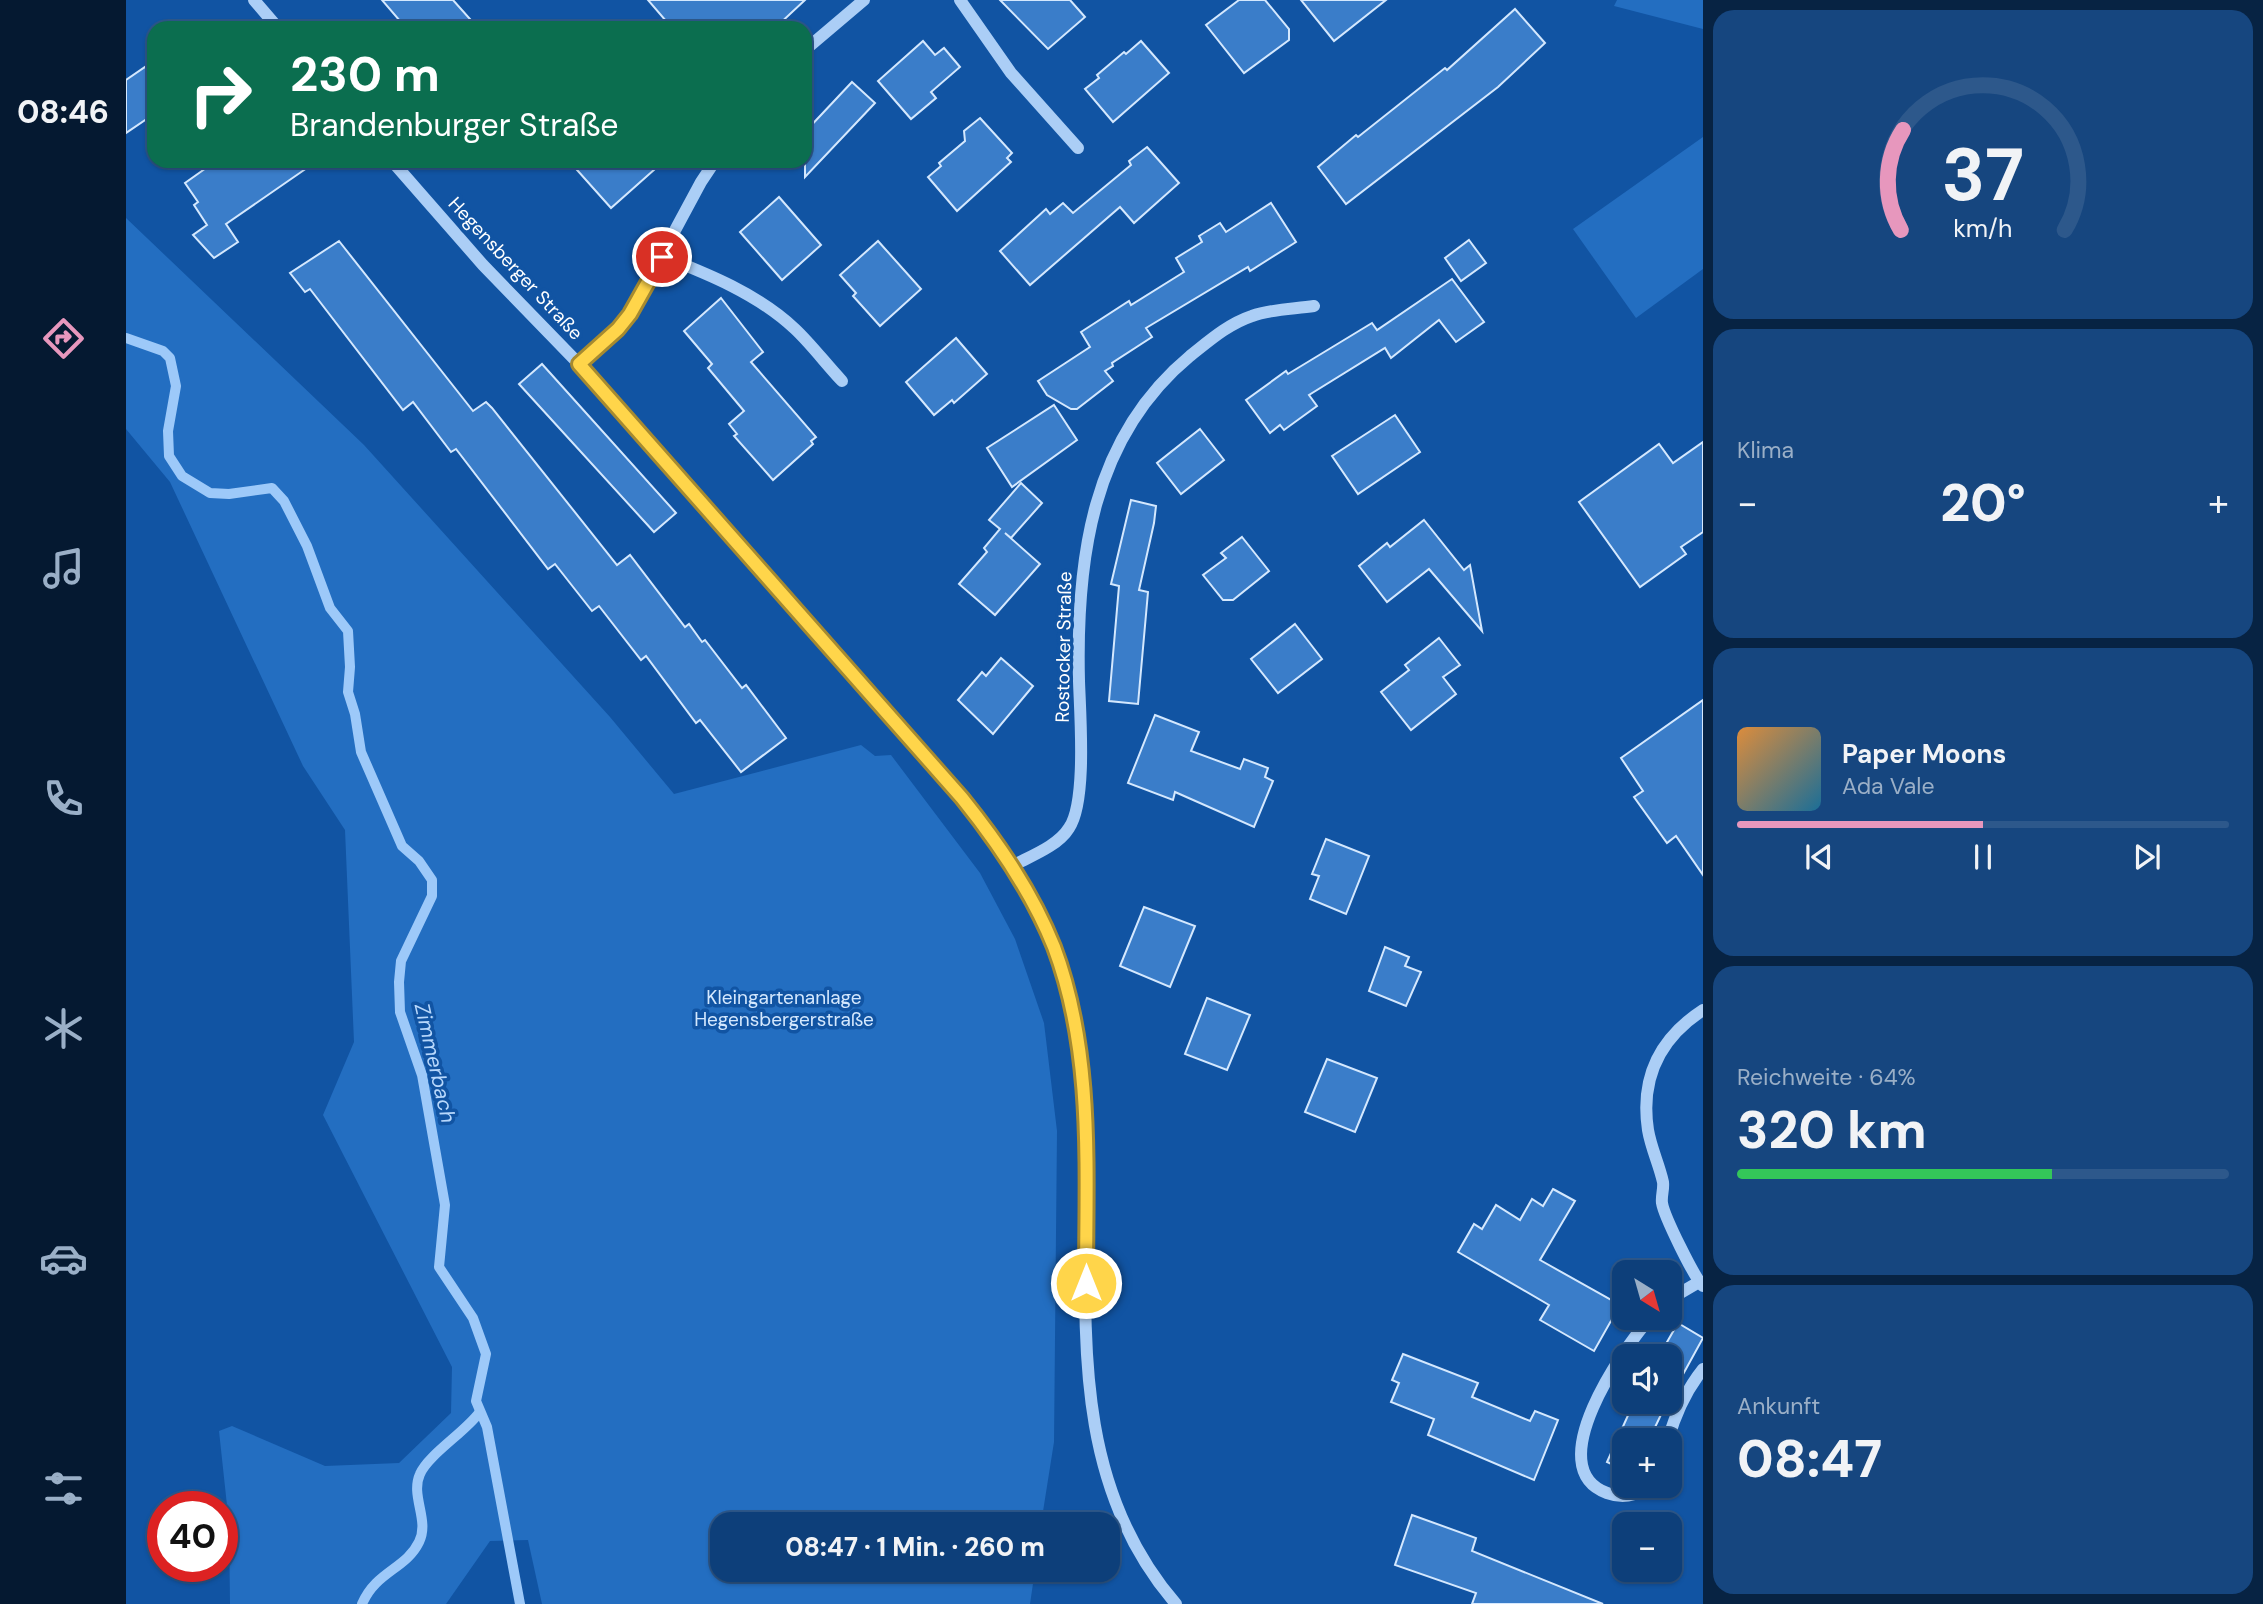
<!DOCTYPE html>
<html lang="de">
<head>
<meta charset="utf-8">
<style>
	body { margin:0; font-family:"DM Sans",sans-serif; background:#16467f; color:#f1f3f6; height:100vh; display:flex; flex-direction:column; font-size:26px; white-space:nowrap }
	* { box-sizing:border-box; margin:0 }
	p { font-size:23px; color:#9aafc7 }
	.icon { flex:none; width:38px; height:38px; fill:none; stroke:currentColor; stroke-width:2; stroke-linecap:round; stroke-linejoin:round }
	.map { position:relative; flex:1; overflow:hidden }
	.side { display:flex; flex-direction:column; gap:10px; padding:10px; background:#072343; width:560px }
	.side>* { flex:none }
	.banner { position:absolute; left:21px; top:21px; width:665px; height:147px; border-radius:21px; box-shadow:0 2px 5px #0004,0 0 0 2px #2d588b; background:#0b6e4f; color:#fff; overflow:hidden }
	.needle { width:46px; rotate:143deg }
	.tools { position:absolute; left:1486px; top:1260px; display:grid; gap:14px }
	.tools a { display:grid; place-items:center; width:70px; height:70px; border-radius:14px; background:#0d3f7a; box-shadow:0 2px 5px #0004,0 0 0 2px #2d588b; font-size:35px }
	.speed { position:absolute; left:21px; top:1491px; display:flex; gap:14px; font-size:35px; font-weight:700; text-align:center }
	.speed>* { display:grid; place-content:center; width:91px; height:91px; border-radius:50%; background:#0d3f7a; box-shadow:0 2px 5px #0004,0 0 0 2px #2d588b; line-height:1 }
	.speed .limit { border:10px solid #d22; background:#fff; color:#111 }
	.pin { position:absolute; display:grid; place-items:center; width:60px; height:60px; color:#fff; margin:-30px; border:4px solid #fff; border-radius:50%; box-shadow:0 2px 7px #0007 }
	.me { position:absolute; width:77px; margin:-38px; rotate:0deg; stroke-linejoin:round; filter:drop-shadow(0 0 5px #0008) }
	.turn { display:flex; align-items:center; gap:24px; height:147px; padding:0 28px; font-size:32px }
	.turn .icon { width:91px; height:91px; stroke-width:2.5 }
	.turn b { display:block; font-size:49px; line-height:60px }
	.big { font-size:52px; font-weight:800; line-height:1.1 }
	.side .card { flex:1; display:flex; flex-direction:column; justify-content:center; gap:10px; min-width:0; padding:0 24px; border-radius:21px; background:#16467f }
	.side .dial { align-items:center; gap:0 }
	.dial svg { height:182px; overflow:visible; fill:none; stroke:#2d588b; stroke-width:7; stroke-linecap:round; text-anchor:middle }
	.dial text { fill:#f1f3f6; stroke:none }
	.song { display:flex; align-items:center; gap:21px }
	.cover { width:84px; height:84px; border-radius:10px; background:linear-gradient(135deg,hsl(30 70% 55%),hsl(200 70% 35%)) }
	.played { height:7px; border-radius:4px; background:linear-gradient(90deg,#e797bd 50%,#2d588b 50%) }
	.keys { display:flex; justify-content:space-around; direction:ltr }
	.heat { display:flex; justify-content:space-between; align-items:center; font-size:38px; direction:ltr }
	.charge { height:10px; border-radius:5px; background:linear-gradient(90deg,#34c759 64%,#2d588b 0) }
	.trip { position:absolute; left:584px; top:1512px; width:410px; height:70px; border-radius:21px; background:#0d3f7a; box-shadow:0 2px 5px #0004,0 0 0 2px #2d588b; font-weight:800; line-height:70px; text-align:center }
	main { display:flex; flex:1; min-height:0 }
	.tabs { display:flex; flex-direction:column; width:126px; justify-content:space-around; align-items:center; background:#051931; color:#9aafc7 }
	.tabs .icon { width:49px; height:49px }
	.tabs .current { color:#e797bd }
	.tabs b { font-size:32px; color:#f1f3f6 }
	.map>svg:first-child { display:block }
</style>
</head>
<body>
<main>
<nav class="tabs">
<b>08:46</b>
<svg class="icon current" aria-label="directions" viewBox="0 0 24 24"><path d="M12 3l9 9-9 9-9-9zM9 14v-3h6M13 9l2 2-2 2"/></svg>
<svg class="icon" aria-label="music" viewBox="0 0 24 24"><path d="M9 18V5l10-2v13"/><circle cx="6" cy="18" r="3"/><circle cx="16" cy="16" r="3"/></svg>
<svg class="icon" aria-label="phone" viewBox="0 0 24 24"><path d="M5 4h4l2 5-3 2q2 4 5 5l2-3 5 2v4C11 20 4 13 5 4z"/></svg>
<svg class="icon" aria-label="climate" viewBox="0 0 24 24"><path d="M12 3v18M4 7l16 10M4 17L20 7"/></svg>
<svg class="icon" aria-label="car" viewBox="0 0 24 24"><path d="M5 17H2v-5l4-1 3-4h7l3 4 3 1v5h-3M9 17h6M6 11h13"/><circle cx="7" cy="17" r="2"/><circle cx="17" cy="17" r="2"/></svg>
<svg class="icon" aria-label="filters" viewBox="0 0 24 24"><path d="M4 7h16M4 17h16"/><circle cx="9" cy="7" r="2"/><circle cx="15" cy="17" r="2"/></svg>
</nav>
<div class="map">
<svg width="1577" height="1604" viewBox="0 0 1577 1604">
	<rect width="100%" height="100%" fill="#1154a3"/>
	<!-- green -->
	<g fill="#236ec1">
		<path d="M 1491,0 L 1577,0 L 1577,29 L 1488,6 Z"/>
		<path d="M 1577,137 L 1577,269 L 1510,318 L 1447,229 Z"/>
		<path d="M 0,218 L 238,445 L 484,717 L 548,794 L 735,745 L 749,756 L 765,755 L 854,873 L 889,939 L 918,1023 L 931,1131 L 928,1442 L 915,1524 L 597,1524 L 597,1570 L 909,1570 L 904,1604 L 416,1604 L 402,1540 L 364,1541 L 320,1604 L 104,1604 L 103,1524 L 93,1431 L 106,1426 L 199,1466 L 273,1463 L 325,1413 L 326,1367 L 197,1115 L 228,1042 L 219,830 L 177,766 L 44,482 L 0,429 Z"/>
	</g>
	<g fill="none" stroke-linecap="round" stroke-linejoin="round">
		<!-- stream -->
		<g stroke="#9dc9f9" stroke-width="10">
			<path d="M 0,338 L 37,351 L 44,358 L 50,386 L 42,431 L 43,456 L 56,476 L 84,493 L 103,494 L 146,488 L 158,501 L 181,546 L 204,608 L 222,631 L 224,667 L 222,692 L 229,714 L 235,752 L 276,846 L 293,861 L 306,880 L 306,896 L 275,961 L 273,982 L 274,1012 L 296,1075 L 319,1205 L 313,1267 L 347,1318 L 360,1354 L 350,1401 L 361,1427 L 394,1604"/>
			<path d="M 236,1604 C 250,1571 280,1569 293,1542 C 304,1520 284,1496 294,1474 C 302,1455 339,1432 353,1413"/>
		</g>
	</g>
	<!-- building -->
	<g fill="#3a7dc9" stroke="#d4e8fe" stroke-width="2">
		<path d="M 256,0 L 327,0 L 352,28 L 280,28 Z"/>
		<path d="M 522,0 L 679,0 L 649,28 L 546,28 Z"/>
		<path d="M 874,0 L 944,0 L 959,17 L 922,49 Z"/>
		<path d="M 1113,0 L 1139,0 L 1163,29 L 1163,40 L 1118,73 L 1080,25 Z"/>
		<path d="M 1175,0 L 1260,0 L 1208,41 Z"/>
		<path d="M 1389,9 L 1419,43 L 1372,87 L 1220,204 L 1192,167 L 1230,135 L 1232,137 L 1319,68 L 1321,70 Z"/>
		<path d="M 797,41 L 809,55 L 818,48 L 834,67 L 805,92 L 810,98 L 785,119 L 752,81 Z"/>
		<path d="M 1015,41 L 1043,73 L 987,122 L 959,89 L 973,78 L 971,75 L 998,52 L 1000,54 Z"/>
		<path d="M 19,67 L 28,80 L 28,114 L 0,133 L 0,80 Z"/>
		<path d="M 726,82 L 749,103 L 679,177 L 679,132 Z"/>
		<path d="M 854,118 L 886,153 L 881,158 L 885,162 L 831,211 L 802,177 L 815,166 L 813,163 L 839,141 L 838,131 Z"/>
		<path d="M 1021,147 L 1053,183 L 1008,223 L 994,207 L 904,285 L 874,251 L 920,209 L 924,214 L 937,203 L 947,213 L 1005,165 L 1003,161 Z"/>
		<path d="M 90,161 L 191,161 L 100,224 L 112,242 L 88,258 L 67,235 L 81,225 L 68,205 L 72,202 L 59,183 Z"/>
		<path d="M 443,161 L 538,161 L 485,208 Z"/>
		<path d="M 653,197 L 695,245 L 656,280 L 614,232 Z"/>
		<path d="M 1145,203 L 1170,242 L 1124,271 L 1122,267 L 1020,328 L 1026,337 L 986,363 L 987,366 L 979,371 L 987,381 L 951,409 L 945,409 L 921,395 L 912,381 L 964,347 L 955,332 L 1003,301 L 1005,305 L 1058,272 L 1050,258 L 1076,242 L 1073,236 L 1094,223 L 1100,232 Z"/>
		<path d="M 1343,240 L 1360,263 L 1335,281 L 1319,258 Z"/>
		<path d="M 213,241 L 347,411 L 360,402 L 366,408 L 491,565 L 504,555 L 559,627 L 563,624 L 576,642 L 579,640 L 616,688 L 620,685 L 660,738 L 615,772 L 574,720 L 570,723 L 520,656 L 515,660 L 473,606 L 466,611 L 429,564 L 422,569 L 330,449 L 325,452 L 287,402 L 277,410 L 184,289 L 179,292 L 164,273 Z"/>
		<path d="M 752,241 L 795,289 L 754,326 L 727,296 L 730,293 L 714,275 Z"/>
		<path d="M 1326,279 L 1358,322 L 1330,342 L 1313,320 L 1265,358 L 1259,348 L 1183,395 L 1191,406 L 1158,430 L 1154,425 L 1144,433 L 1120,400 L 1160,371 L 1162,374 L 1246,323 L 1251,330 Z"/>
		<path d="M 595,298 L 637,352 L 625,362 L 690,437 L 685,441 L 687,444 L 647,480 L 608,436 L 611,434 L 603,424 L 618,411 L 582,368 L 586,364 L 558,331 Z"/>
		<path d="M 830,338 L 861,374 L 828,403 L 826,400 L 808,415 L 780,382 Z"/>
		<path d="M 416,364 L 550,513 L 528,532 L 393,384 Z"/>
		<path d="M 928,405 L 951,440 L 886,487 L 861,448 Z"/>
		<path d="M 1269,415 L 1294,452 L 1232,494 L 1206,456 Z"/>
		<path d="M 1074,429 L 1098,460 L 1055,494 L 1031,463 Z"/>
		<path d="M 1577,442 L 1577,532 L 1555,547 L 1560,554 L 1514,587 L 1453,502 L 1533,444 L 1547,463 Z"/>
		<path d="M 895,483 L 916,503 L 885,538 L 879,533 L 914,564 L 869,615 L 833,584 L 861,552 L 858,548 L 874,529 L 863,520 Z"/>
		<path d="M 1005,500 L 1030,506 L 1028,523 L 1013,590 L 1022,592 L 1012,704 L 983,701 L 993,586 L 985,584 Z"/>
		<path d="M 1298,520 L 1338,570 L 1344,565 L 1356,631 L 1303,569 L 1261,602 L 1233,566 L 1261,543 L 1264,547 Z"/>
		<path d="M 1116,537 L 1143,571 L 1107,600 L 1097,600 L 1077,575 L 1100,558 L 1095,553 Z"/>
		<path d="M 1169,624 L 1196,659 L 1152,693 L 1125,659 Z"/>
		<path d="M 1313,638 L 1334,665 L 1317,677 L 1330,694 L 1285,730 L 1255,692 L 1283,670 L 1279,665 Z"/>
		<path d="M 875,658 L 907,686 L 867,734 L 832,700 L 856,672 L 860,676 Z"/>
		<path d="M 1577,700 L 1577,875 L 1550,836 L 1541,843 L 1508,797 L 1517,791 L 1495,758 Z"/>
		<path d="M 1029,715 L 1073,732 L 1065,751 L 1114,769 L 1118,759 L 1142,768 L 1139,777 L 1147,781 L 1128,827 L 1049,792 L 1047,800 L 1002,783 Z"/>
		<path d="M 1200,839 L 1243,856 L 1220,914 L 1184,899 L 1193,876 L 1186,874 Z"/>
		<path d="M 1018,907 L 1069,926 L 1044,987 L 994,966 Z"/>
		<path d="M 1259,947 L 1283,957 L 1279,966 L 1295,972 L 1280,1006 L 1243,991 Z"/>
		<path d="M 1081,998 L 1124,1015 L 1101,1070 L 1059,1054 Z"/>
		<path d="M 1201,1059 L 1251,1078 L 1229,1132 L 1179,1112 Z"/>
		<path d="M 1427,1189 L 1449,1201 L 1414,1260 L 1494,1305 L 1468,1351 L 1414,1320 L 1423,1305 L 1332,1252 L 1348,1224 L 1356,1229 L 1370,1205 L 1394,1220 L 1406,1199 L 1417,1206 Z"/>
		<path d="M 1552,1323 L 1577,1338 L 1544,1398 L 1544,1356 L 1533,1356 Z"/>
		<path d="M 1277,1354 L 1352,1383 L 1346,1397 L 1404,1421 L 1409,1411 L 1432,1420 L 1408,1480 L 1302,1435 L 1308,1419 L 1265,1402 L 1273,1383 L 1266,1380 Z"/>
		<path d="M 1508,1402 L 1541,1402 L 1523,1440 L 1498,1440 L 1498,1470 L 1481,1462 Z"/>
		<path d="M 1286,1515 L 1350,1538 L 1346,1551 L 1477,1604 L 1346,1604 L 1350,1593 L 1269,1565 Z"/>
	</g>
	<g fill="none" stroke-linecap="round" stroke-linejoin="round">
		<!-- minor -->
		<g stroke="#abcef6" stroke-width="12">
			<path d="M 128,0 L 152,28"/>
			<path d="M 834,0 L 885,73 L 952,148"/>
			<path d="M 679,50 L 738,0"/>
			<path d="M 266,161 L 357,265 L 453,364 L 836,798 C 902,879 945,964 956,1069 C 974,1251 919,1453 1050,1604"/>
			<path d="M 536,256 C 582,274 632,294 669,329 C 685,344 700,364 716,381"/>
			<path d="M 453,364 L 493,329 L 504,314 L 575,182 L 589,161"/>
			<path d="M 886,866 C 905,856 932,846 943,828 C 961,802 954,714 953,681 C 950,561 965,438 1064,356 C 1083,341 1102,324 1126,316 C 1145,309 1168,309 1188,306"/>
			<path d="M 1577,1010 C 1534,1038 1514,1077 1522,1130 C 1525,1148 1533,1164 1537,1182 C 1538,1189 1535,1196 1536,1203 C 1538,1216 1568,1277 1577,1286"/>
			<path d="M 1544,1299 L 1573,1282"/>
			<path d="M 1542,1440 C 1549,1415 1561,1389 1577,1369"/>
			<path d="M 1521,1486 C 1510,1497 1495,1498 1481,1493 C 1413,1468 1497,1349 1524,1318"/>
		</g>
	</g>
	<g fill="none" stroke-linecap="round" stroke-linejoin="round">
		<!-- route casing -->
		<g stroke="#a68a30" stroke-width="18">
			<path id="route" d="M 536,257 L 504,314 L 492,329 L 453,364 L 836,798 C 873,844 906,892 928,947 C 968,1053 960,1171 960,1283"/>
		</g>
		<!-- route -->
		<use href="#route" stroke="#ffd54a" stroke-width="12"/>
	</g>
	<g text-anchor="middle" stroke-width="7" stroke-linejoin="round" paint-order="stroke">
		<!-- street labels -->
		<g font-size="19" fill="#fff" stroke="#1154a3">
			<text transform="translate(390 268) rotate(47)" y="7">Hegensberger Straße</text>
			<text transform="translate(937 647) rotate(-89)" y="7">Rostocker Straße</text>
		</g>
		<!-- park labels -->
		<g font-size="19" fill="#d4e8fe" stroke="#1154a3">
			<text x="658" y="1004">Kleingartenanlage<tspan x="658" dy="22">Hegensbergerstraße</tspan></text>
		</g>
		<!-- water labels -->
		<g font-size="21" font-style="italic" fill="#b8d8fc" stroke="#1154a3">
			<text transform="translate(309 1063) rotate(77)" y="7">Zimmerbach</text>
		</g>
	</g>
</svg>
<div class="tools">
<a><svg class="needle" viewBox="-14 -14 28 28"><path d="M0-13l5 13h-10z" fill="#e53935"/><path d="M0 13l5-13h-10z" fill="#9aafc7"/></svg></a>
<a><svg class="icon" aria-label="sound" viewBox="0 0 24 24"><path d="M4 9h4l5-4v14l-5-4H4zM17 9q2 3 0 6"/></svg></a>
<a>+</a>
<a>−</a>
</div>
<div class="speed"><div class="limit">40</div></div>
<div class="pin" style="left:536px;top:257px;background:#d93025"><svg class="icon" aria-label="arrive" viewBox="0 0 24 24"><path d="M6 21V4h12l-3 4 3 4H6"/></svg></div>
<svg class="me" style="left:960px;top:1283px" viewBox="-20 -20 40 40"><circle r="17" fill="#ffd54a" stroke="#fff" stroke-width="3"/><path d="M0-11L8 9 0 5-8 9z" fill="#fff"/></svg>
<div class="trip">08:47 · 1 Min. · 260 m</div>
<div class="banner">
<div class="turn"><svg class="icon" aria-label="right" viewBox="0 0 24 24"><path d="M7 20v-9h11M14 6l5 5-5 5"/></svg><div><b>230 m</b>Brandenburger Straße</div></div>
</div>
</div>
<section class="side">
<div class="card dial"><svg viewBox="0 0 100 80">
<path d="M14 69A42 42 0 1 1 86 69"/>
<path d="M14 69A42 42 0 0 1 15 25" stroke="#e797bd"/>
<text x="50" y="56" font-size="32" font-weight="700">37</text>
<text x="50" y="72" font-size="11">km/h</text>
</svg></div>
<div class="card"><p>Klima</p>
<div class="heat"><a>−</a><b class="big">20°</b><a>+</a></div>
</div>
<div class="card">
<div class="song"><i class="cover"></i><div><b>Paper Moons</b><p>Ada Vale</p></div></div>
<div class="played"></div>
<div class="keys"><svg class="icon" aria-label="previous" viewBox="0 0 24 24"><path d="M18 5L8 12l10 7zM5 5v14"/></svg><svg class="icon" aria-label="pause" viewBox="0 0 24 24"><path d="M8 5v14M16 5v14"/></svg><svg class="icon" aria-label="next" viewBox="0 0 24 24"><path d="M6 5l10 7-10 7zM19 5v14"/></svg></div>
</div>
<div class="card"><p>Reichweite · 64%</p><b class="big">320 km</b><div class="charge"></div></div>
<div class="card"><p>Ankunft</p><b class="big">08:47</b></div>
</section>
</main>
</body>
</html>
